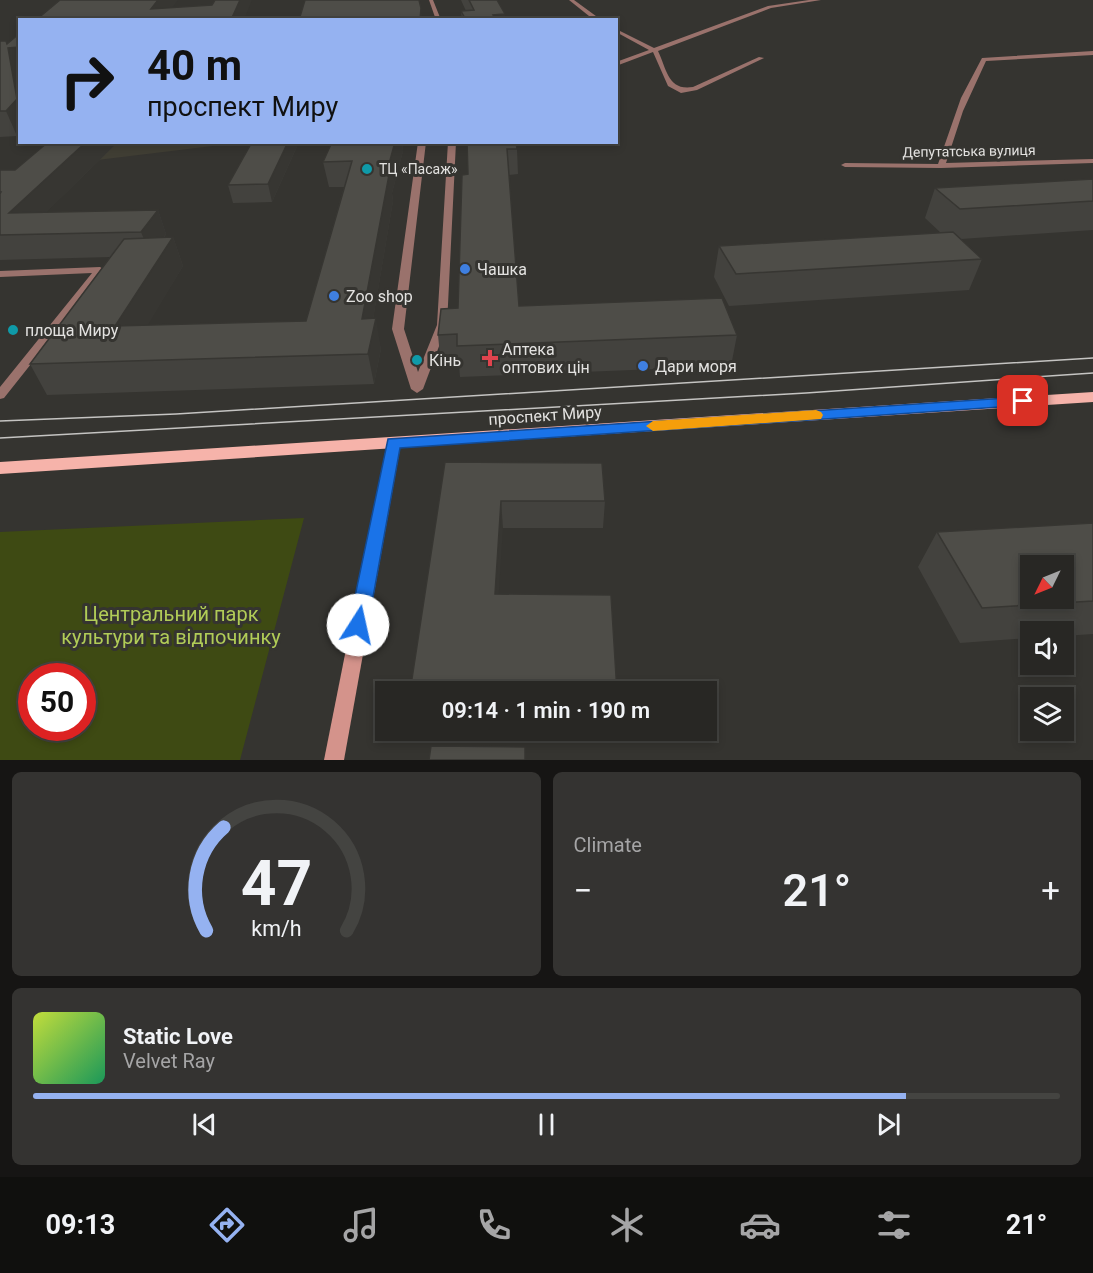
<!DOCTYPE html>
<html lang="en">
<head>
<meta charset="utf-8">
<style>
	body { margin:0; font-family:Roboto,sans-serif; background:#343331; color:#f1f3f6; height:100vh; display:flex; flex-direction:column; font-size:22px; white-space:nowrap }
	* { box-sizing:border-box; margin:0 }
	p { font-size:20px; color:#a5a5a6 }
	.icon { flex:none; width:33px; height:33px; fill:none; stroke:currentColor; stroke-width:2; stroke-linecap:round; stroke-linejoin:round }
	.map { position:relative; height:760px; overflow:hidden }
	.sheet { display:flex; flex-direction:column; gap:12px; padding:12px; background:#161514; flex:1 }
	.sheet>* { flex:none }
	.top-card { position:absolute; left:18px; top:18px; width:600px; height:126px; border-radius:0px; box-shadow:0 3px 9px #0003,0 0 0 2px #444441; background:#95b2f1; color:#111; overflow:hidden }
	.needle { width:39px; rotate:227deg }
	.tools { position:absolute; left:1020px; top:555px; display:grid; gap:12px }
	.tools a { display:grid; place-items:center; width:54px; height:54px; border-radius:0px; background:#282724; box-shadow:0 3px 9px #0003,0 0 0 2px #444441; font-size:30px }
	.speed { position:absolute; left:18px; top:663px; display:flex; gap:12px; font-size:30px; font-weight:700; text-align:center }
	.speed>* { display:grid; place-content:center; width:78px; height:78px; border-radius:50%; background:#282724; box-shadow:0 3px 9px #0003,0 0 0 2px #444441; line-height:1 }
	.speed .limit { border:9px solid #d22; background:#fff; color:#111 }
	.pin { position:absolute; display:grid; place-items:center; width:51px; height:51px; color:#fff; margin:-26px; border-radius:12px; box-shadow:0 3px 9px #0006 }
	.me { position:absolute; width:66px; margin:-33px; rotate:10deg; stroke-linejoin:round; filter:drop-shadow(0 0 4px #0008) }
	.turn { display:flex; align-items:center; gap:21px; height:126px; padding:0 30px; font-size:27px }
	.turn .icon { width:78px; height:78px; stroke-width:2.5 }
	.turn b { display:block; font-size:42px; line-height:51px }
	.big { font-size:45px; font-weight:600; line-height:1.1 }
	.sheet .widget { flex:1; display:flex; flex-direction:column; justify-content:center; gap:9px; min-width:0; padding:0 21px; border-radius:9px; background:#343331 }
	.sheet .dial { align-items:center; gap:0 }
	.dial svg { height:156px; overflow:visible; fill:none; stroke:#444441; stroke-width:7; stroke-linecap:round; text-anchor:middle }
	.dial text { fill:#f1f3f6; stroke:none }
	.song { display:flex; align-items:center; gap:18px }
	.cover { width:72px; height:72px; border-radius:9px; background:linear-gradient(135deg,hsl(70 70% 55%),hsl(150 70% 35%)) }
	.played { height:6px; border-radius:3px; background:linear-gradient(90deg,#95b2f1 85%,#444441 85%) }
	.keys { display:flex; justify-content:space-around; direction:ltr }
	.heat { display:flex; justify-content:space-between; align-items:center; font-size:33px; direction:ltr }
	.sheet .tiles { flex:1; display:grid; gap:12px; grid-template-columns:1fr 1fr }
	.widget:last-child { grid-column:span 2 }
	.trip { position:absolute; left:375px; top:681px; width:342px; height:60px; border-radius:0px; background:#282724; box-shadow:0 3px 9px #0003,0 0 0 2px #444441; font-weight:600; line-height:60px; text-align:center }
	.tabs { display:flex; height:96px; justify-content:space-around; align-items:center; background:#10100e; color:#a5a5a6 }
	.tabs .icon { width:42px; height:42px }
	.tabs .selected { color:#95b2f1 }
	.tabs b { font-size:27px; color:#f1f3f6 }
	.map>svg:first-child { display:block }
</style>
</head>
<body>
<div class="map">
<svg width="1093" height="760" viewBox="0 0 1093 760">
	<rect width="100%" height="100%" fill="#353430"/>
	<!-- built -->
	<path fill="#403e34" d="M 220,142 L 221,145 L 56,165 L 63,143 Z"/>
	<!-- green -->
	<path fill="#3e4a13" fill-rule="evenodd" d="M 304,518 L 240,760 L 0,760 L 0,532 ZM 32,676 L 82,676 L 82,728 L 32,728 Z"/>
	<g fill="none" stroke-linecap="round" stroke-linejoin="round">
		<!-- street -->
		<g fill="#9a726c" fill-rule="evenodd">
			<path d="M 429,0 L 433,0 L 441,20 L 436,20 Z"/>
			<path d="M 569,0 L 574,0 L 600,19 L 555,20 L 589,16 Z"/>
			<path d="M 809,0 L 821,0 L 771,8 L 658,51 C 667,70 668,91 693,87 L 759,57 L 764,58 L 697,90 L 681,93 L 668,86 L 653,52 L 616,66 L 616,62 L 649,50 L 616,32 L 616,29 L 654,48 L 768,6 Z"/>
			<path d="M 1093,51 L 1093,55 L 986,61 L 963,111 L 946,163 L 1093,159 L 1093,163 L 941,168 L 845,167 L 841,165 L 845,163 L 938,164 L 961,98 L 982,58 Z"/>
			<path d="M 418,142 L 426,142 L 404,329 L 418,372 L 437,325 L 448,142 L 456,142 L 447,325 L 423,389 L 417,393 L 411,389 L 392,329 Z"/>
			<path d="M 100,267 L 105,270 L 104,272 L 4,398 L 0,399 L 0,387 L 92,273 L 0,277 L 0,271 Z"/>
		</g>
		<!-- secondary -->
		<path fill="#d4938b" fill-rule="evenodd" d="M 394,438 L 399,440 L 401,443 L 344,760 L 324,760 L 387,443 L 389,440 Z"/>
		<!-- primary -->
		<path fill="#f6b3aa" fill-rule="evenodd" d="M 1093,392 L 1093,402 L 0,474 L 0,462 Z"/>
		<!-- tram -->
		<g stroke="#c5c4c2" stroke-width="1.5">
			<path d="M 0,421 L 176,414 L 1093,358"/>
			<path d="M 0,438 L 806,393 L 1093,373"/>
		</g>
	</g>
	<!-- wall -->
	<g fill="#43423e">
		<path d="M 461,0 L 497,0 L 505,14 L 505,20 L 462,20 L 461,11 L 466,11 Z"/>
		<path d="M 0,41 L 7,43 L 17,70 L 17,136 L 0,137 Z"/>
		<path d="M 252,142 L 299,142 L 272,202 L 233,203 L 228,185 Z"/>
		<path d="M 332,142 L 402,142 L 403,151 L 392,193 L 393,201 L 373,319 L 381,349 L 374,384 L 47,395 L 30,364 L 110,257 L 0,260 L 0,170 L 15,170 L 115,145 L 46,212 L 158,210 L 166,234 L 164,238 L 173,237 L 183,266 L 147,325 L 306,321 L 344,187 L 329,187 L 323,162 Z"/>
		<path d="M 467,142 L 517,149 L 518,174 L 509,175 L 519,306 L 737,335 L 731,366 L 460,377 L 459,365 L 441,366 L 438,335 L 458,308 L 468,174 Z"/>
		<path d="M 1093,179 L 1093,230 L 961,239 L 982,259 L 969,290 L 729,306 L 714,277 L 719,246 L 941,233 L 925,218 L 935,188 Z"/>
		<path d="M 445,462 L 605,501 L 603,528 L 503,528 L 410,692 Z"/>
		<path d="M 1093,523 L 1093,634 L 1064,636 L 1064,632 L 1030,632 L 1030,638 L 960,643 L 918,567 L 937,532 Z"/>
	</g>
	<!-- shaded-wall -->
	<g fill="#373632">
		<path d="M 158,0 L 178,0 L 163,20 L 151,9 Z"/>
		<path d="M 240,0 L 252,0 L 244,20 L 231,20 Z"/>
		<path d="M 421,8 L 423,20 L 420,20 Z"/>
		<path d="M 505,14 L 505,20 L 493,20 L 493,15 Z"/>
		<path d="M 6,41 L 9,48 L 20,47 L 20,70 L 17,70 L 20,82 L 20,133 L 17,136 L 6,111 Z"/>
		<path d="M 86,142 L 126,142 L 115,145 L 24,234 L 9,213 Z"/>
		<path d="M 288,142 L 299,142 L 272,202 L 268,184 Z"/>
		<path d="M 395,142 L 402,142 L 403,151 L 392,193 L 393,201 L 368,349 L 362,319 L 386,175 Z"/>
		<path d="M 158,210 L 166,234 L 151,256 L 141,232 Z"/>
		<path d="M 173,237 L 183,266 L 129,357 L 115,326 Z"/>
		<path d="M 376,318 L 381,349 L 374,384 L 368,354 Z"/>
		<path d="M 501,501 L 503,528 L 497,621 L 495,594 Z"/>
	</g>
	<!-- building -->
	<g fill="#4e4d48" stroke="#373632" stroke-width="1.5" fill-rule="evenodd">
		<path d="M 60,0 L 158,0 L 151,9 L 212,5 L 215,0 L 240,0 L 231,20 L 36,20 Z"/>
		<path d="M 305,0 L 419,0 L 421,8 L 420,20 L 299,20 Z"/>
		<path d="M 469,0 L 497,0 L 505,14 L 493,15 L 496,20 L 466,20 L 461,11 L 474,10 Z"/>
		<path d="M 20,33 L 20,47 L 8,48 L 17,99 L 6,111 L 0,111 L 0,41 L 6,41 L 7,44 Z"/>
		<path d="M 86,142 L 9,213 L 158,210 L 141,232 L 0,235 L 0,194 L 1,192 L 0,192 L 0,170 L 15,170 L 47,143 Z"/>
		<path d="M 252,142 L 288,142 L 268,184 L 228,185 Z"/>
		<path d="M 332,142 L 395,142 L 386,175 L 389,175 L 362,319 L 376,318 L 368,354 L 30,364 L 124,239 L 173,237 L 115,326 L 306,321 L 352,161 L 323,162 Z"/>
		<path d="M 467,142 L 516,142 L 517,149 L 507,149 L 519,306 L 722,298 L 737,335 L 457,346 L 457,334 L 438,335 L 441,309 L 458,308 L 462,175 L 468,174 Z"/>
		<path d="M 1093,179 L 1093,201 L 960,209 L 935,188 Z"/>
		<path d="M 953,232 L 982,259 L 736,274 L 719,246 Z"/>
		<path d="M 445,462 L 602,463 L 605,501 L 501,501 L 495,594 L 611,595 L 617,692 L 410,692 Z"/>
		<path d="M 1093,523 L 1093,601 L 982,608 L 937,532 ZM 1030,566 L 1064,566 L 1064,598 L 1030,598 Z"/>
		<path d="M 431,746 L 525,747 L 525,760 L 429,760 Z"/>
	</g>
	<!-- route -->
	<path fill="#1a73e8" stroke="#114b97" stroke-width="1.5" d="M 1023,397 L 1028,398 L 1028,405 L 400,448 L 368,625 L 365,631 L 358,633 L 352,631 L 349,625 L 388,439 Z"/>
	<!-- slow -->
	<path fill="#f59e0b" d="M 816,410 L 821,412 L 823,415 L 821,419 L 653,431 L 646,426 L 653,421 Z"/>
	<!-- markers -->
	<g fill="#0f9aa8" stroke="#353430" stroke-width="2">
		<circle cx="367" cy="169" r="6"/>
		<circle cx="13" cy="330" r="6"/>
		<circle cx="417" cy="360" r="6"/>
	</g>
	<g fill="#3f7fe0" stroke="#353430" stroke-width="2">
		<circle cx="465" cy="269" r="6"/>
		<circle cx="334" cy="296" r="6"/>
		<circle cx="643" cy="366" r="6"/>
	</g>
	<path fill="#e0444e" stroke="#353430" stroke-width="2" d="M487 349h6v6h6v6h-6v6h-6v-6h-6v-6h6z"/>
	<g text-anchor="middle" stroke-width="6" stroke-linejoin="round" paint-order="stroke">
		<!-- far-street labels -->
		<g font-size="14" fill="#e3e2e0" stroke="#353430">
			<text transform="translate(969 151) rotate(-1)" y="5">Депутатська вулиця</text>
		</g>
		<!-- far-poi labels -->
		<g font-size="14" fill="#e3e2e0" stroke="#353430" text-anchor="start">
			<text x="379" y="174">ТЦ «Пасаж»</text>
		</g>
		<!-- poi labels -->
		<g font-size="16" fill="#e3e2e0" stroke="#353430" text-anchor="start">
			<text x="477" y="275">Чашка</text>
			<text x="346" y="302">Zoo shop</text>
			<text x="25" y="336">площа Миру</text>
			<text x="502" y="355">Аптека<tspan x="502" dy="18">оптових цін</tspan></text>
			<text x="429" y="366">Кінь</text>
			<text x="655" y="372">Дари моря</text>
		</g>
		<!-- street labels -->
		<g font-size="16" fill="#e3e2e0" stroke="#353430">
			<text transform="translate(545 415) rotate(-4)" y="6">проспект Миру</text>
		</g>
		<!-- near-park labels -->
		<g font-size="20" fill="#b1cc57" stroke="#353430">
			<text x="171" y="621">Центральний парк<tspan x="171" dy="23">культури та відпочинку</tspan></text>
		</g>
	</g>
</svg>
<div class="tools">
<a><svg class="needle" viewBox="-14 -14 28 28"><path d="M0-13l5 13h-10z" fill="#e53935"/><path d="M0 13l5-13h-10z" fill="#a5a5a6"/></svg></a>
<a><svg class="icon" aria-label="sound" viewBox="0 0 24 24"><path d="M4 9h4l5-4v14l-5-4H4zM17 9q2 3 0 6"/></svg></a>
<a><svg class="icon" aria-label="layers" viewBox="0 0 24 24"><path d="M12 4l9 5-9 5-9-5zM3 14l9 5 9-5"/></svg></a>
</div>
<div class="speed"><div class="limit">50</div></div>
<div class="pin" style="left:1023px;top:401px;background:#d93025"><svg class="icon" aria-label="arrive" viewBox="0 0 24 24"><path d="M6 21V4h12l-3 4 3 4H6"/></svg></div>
<svg class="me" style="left:358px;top:625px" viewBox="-20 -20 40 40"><circle r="19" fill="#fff"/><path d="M0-13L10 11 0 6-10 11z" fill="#1a73e8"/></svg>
<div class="trip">09:14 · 1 min · 190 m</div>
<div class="top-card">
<div class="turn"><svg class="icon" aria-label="right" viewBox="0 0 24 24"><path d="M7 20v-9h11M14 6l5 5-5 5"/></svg><div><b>40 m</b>проспект Миру</div></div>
</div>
</div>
<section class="sheet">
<div class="tiles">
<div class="widget dial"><svg viewBox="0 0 100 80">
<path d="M14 69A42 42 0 1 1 86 69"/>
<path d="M14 69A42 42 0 0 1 23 16" stroke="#95b2f1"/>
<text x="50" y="56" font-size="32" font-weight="700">47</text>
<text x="50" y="72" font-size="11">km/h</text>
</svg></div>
<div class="widget"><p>Climate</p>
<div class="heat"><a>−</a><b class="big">21°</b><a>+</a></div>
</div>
<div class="widget">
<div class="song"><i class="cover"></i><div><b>Static Love</b><p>Velvet Ray</p></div></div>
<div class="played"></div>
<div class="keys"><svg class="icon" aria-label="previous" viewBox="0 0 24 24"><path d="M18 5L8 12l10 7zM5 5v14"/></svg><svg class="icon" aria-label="pause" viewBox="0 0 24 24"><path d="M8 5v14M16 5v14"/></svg><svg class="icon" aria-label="next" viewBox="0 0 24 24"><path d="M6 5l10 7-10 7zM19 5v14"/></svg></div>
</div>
</div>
</section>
<nav class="tabs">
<b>09:13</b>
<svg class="icon selected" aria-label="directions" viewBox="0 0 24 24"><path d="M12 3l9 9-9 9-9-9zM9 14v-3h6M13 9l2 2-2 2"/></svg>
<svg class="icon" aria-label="music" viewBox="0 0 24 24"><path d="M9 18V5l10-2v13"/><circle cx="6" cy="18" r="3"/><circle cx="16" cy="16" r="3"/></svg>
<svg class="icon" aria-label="phone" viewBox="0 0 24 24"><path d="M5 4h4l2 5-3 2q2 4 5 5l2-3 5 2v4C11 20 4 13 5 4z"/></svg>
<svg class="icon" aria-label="climate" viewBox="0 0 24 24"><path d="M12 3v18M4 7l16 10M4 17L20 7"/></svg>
<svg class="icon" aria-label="car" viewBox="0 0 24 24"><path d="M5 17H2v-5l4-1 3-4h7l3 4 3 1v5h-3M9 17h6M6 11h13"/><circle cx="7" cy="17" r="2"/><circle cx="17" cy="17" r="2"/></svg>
<svg class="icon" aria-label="filters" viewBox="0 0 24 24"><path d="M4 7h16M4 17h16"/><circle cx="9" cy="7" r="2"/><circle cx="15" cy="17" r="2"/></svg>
<b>21°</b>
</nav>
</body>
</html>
